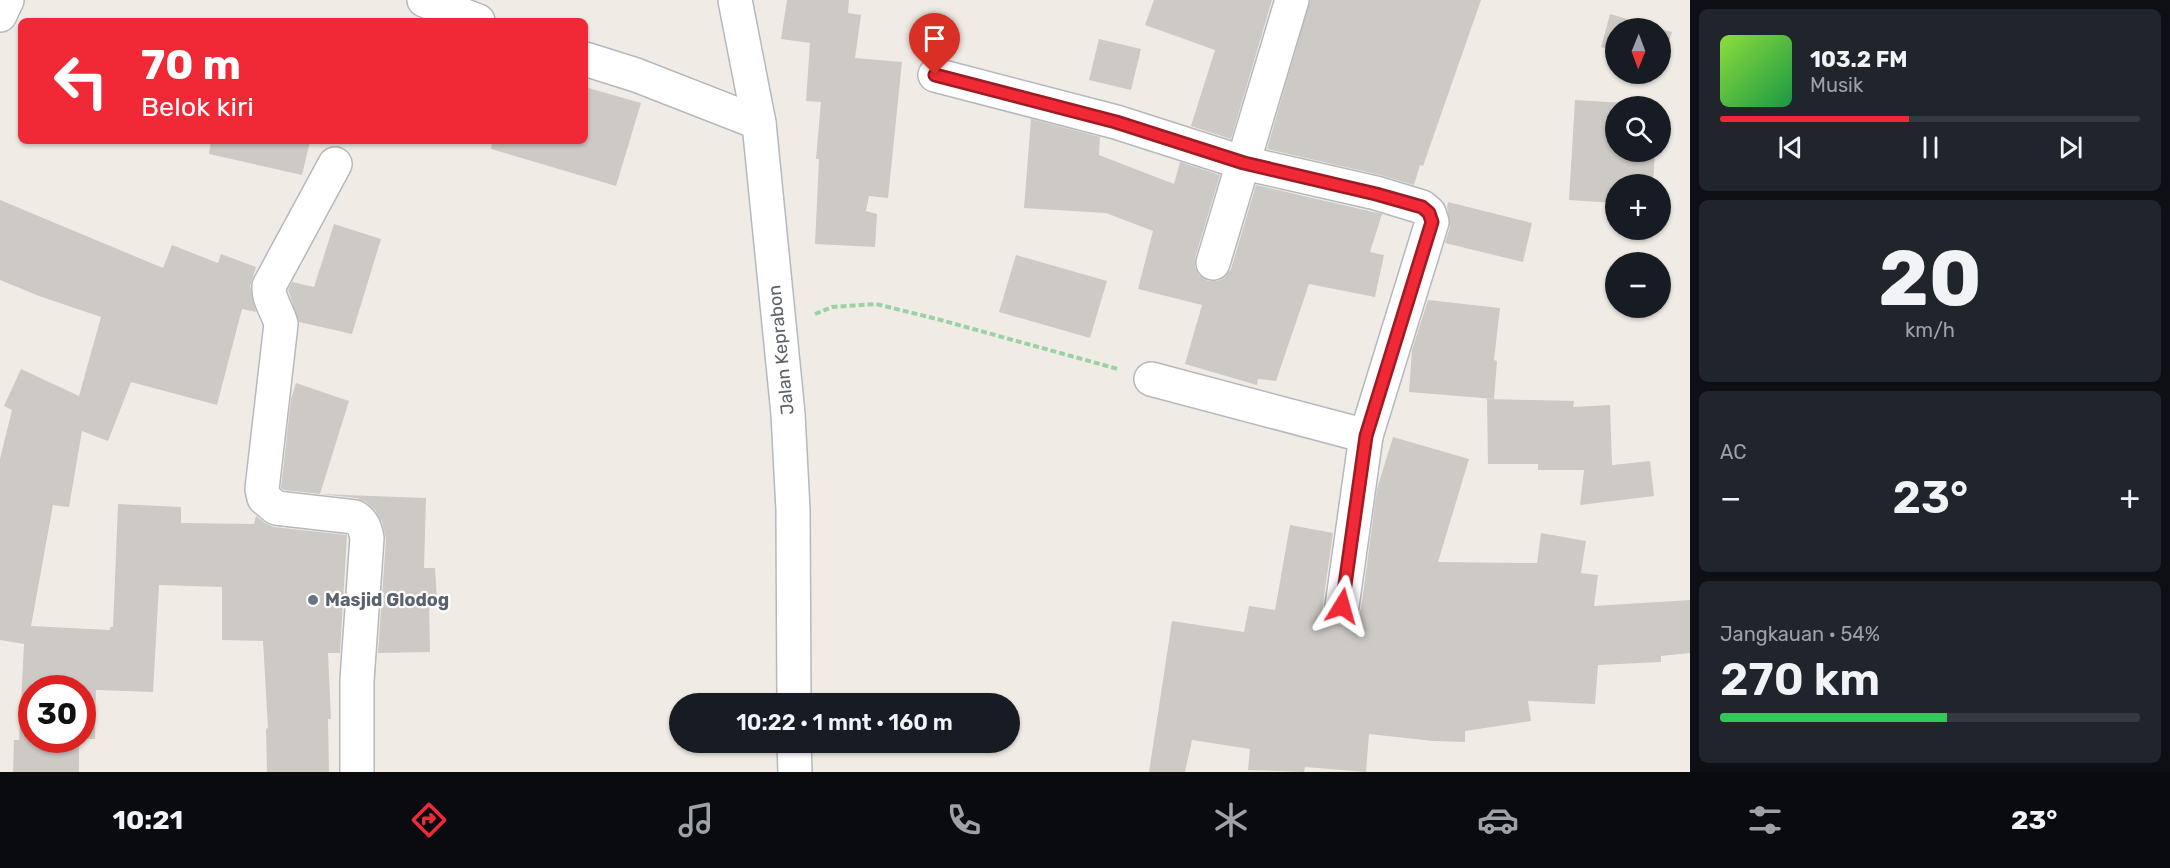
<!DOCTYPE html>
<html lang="id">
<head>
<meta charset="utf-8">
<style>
	body { margin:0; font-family:Rubik,sans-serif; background:#20242c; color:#f1f3f6; height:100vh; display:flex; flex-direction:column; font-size:22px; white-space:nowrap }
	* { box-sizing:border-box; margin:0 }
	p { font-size:20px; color:#9ea1a6 }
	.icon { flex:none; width:33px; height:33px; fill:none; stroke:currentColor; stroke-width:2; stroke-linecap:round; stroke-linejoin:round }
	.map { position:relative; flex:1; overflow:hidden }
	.panel { display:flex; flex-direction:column; gap:9px; padding:9px; background:#0d0f14; width:480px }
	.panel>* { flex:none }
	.banner { position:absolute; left:18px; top:18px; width:570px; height:126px; border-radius:9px; box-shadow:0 2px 4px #0004; background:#f12936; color:#fff; overflow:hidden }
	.needle { width:39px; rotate:181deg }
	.controls { position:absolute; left:1605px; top:18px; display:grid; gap:12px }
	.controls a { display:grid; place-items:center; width:66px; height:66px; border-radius:50%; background:#171b24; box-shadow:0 2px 4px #0004; font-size:30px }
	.speed { position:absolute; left:18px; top:675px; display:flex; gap:12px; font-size:30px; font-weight:700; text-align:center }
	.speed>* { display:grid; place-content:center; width:78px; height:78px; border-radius:50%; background:#171b24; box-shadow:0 2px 4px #0004; line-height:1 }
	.speed .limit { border:9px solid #d22; background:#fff; color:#111 }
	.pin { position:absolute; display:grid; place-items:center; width:51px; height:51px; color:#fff; margin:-62px -26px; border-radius:50% 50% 50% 0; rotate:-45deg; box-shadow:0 0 6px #0007 }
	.pin .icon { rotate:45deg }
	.me { position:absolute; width:66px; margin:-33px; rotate:8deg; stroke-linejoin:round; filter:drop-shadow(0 0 4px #0008) }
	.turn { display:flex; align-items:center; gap:21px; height:126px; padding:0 24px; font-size:27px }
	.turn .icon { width:78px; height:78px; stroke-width:2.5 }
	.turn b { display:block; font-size:42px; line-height:51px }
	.big { font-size:45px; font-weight:600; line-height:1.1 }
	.panel .card { flex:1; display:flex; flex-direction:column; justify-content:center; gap:9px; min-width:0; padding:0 21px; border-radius:9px; background:#20242c }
	.panel .dial { align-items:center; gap:0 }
	.dial b { font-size:78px; line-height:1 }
	.song { display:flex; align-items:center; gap:18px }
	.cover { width:72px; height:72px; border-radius:9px; background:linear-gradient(135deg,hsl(90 70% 55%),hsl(140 70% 35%)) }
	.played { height:6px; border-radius:3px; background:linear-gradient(90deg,#f12936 45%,#363941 45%) }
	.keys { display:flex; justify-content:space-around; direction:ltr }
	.heat { display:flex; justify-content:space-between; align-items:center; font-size:33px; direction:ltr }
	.charge { height:9px; border-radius:4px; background:linear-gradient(90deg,#34c759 54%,#363941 0) }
	.trip { position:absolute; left:669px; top:693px; width:351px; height:60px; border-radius:30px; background:#171b24; box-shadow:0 2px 4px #0004; font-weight:600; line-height:60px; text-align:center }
	.tabs { display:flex; height:96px; justify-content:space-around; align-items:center; background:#090b0e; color:#9ea1a6 }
	.tabs .icon { width:42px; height:42px }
	.tabs .selected { color:#f12936 }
	.tabs b { font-size:27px; color:#f1f3f6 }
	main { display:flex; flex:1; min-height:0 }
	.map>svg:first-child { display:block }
</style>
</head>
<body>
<main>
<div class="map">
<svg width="1690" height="772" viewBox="0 0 1690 772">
	<rect width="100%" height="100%" fill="#f0ece5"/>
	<!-- building -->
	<g fill="#cdc9c4">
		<path d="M 787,0 L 849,0 L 848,13 L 861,15 L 855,58 L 902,62 L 888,198 L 869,196 L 866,211 L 877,214 L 875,247 L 815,244 L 819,159 L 816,159 L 821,102 L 806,101 L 810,43 L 781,39 Z"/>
		<path d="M 1154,0 L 1272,0 L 1231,139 L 1191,126 L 1215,50 L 1145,25 Z"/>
		<path d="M 1310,0 L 1481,0 L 1423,166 L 1420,165 L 1414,185 L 1380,175 L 1267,149 Z"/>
		<path d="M 1610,14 L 1672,32 L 1662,64 L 1660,64 L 1660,28 L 1616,28 L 1616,51 L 1601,47 Z"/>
		<path d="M 1099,39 L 1141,49 L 1131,90 L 1089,80 Z"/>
		<path d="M 585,87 L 641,103 L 616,186 L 491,149 L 492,141 L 585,141 Z"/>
		<path d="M 1575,100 L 1658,105 L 1658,106 L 1616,106 L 1616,152 L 1655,152 L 1653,184 L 1616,184 L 1616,203 L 1569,200 Z"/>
		<path d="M 1031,119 L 1100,137 L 1099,155 L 1174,184 L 1180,162 L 1220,175 L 1195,258 L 1195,267 L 1199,275 L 1208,281 L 1217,281 L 1225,277 L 1231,269 L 1256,185 L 1382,214 L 1370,252 L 1384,255 L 1375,297 L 1309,284 L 1276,381 L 1258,379 L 1257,385 L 1185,364 L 1202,305 L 1138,289 L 1153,231 L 1106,213 L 1024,208 Z"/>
		<path d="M 211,141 L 310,141 L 302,175 L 209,154 Z"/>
		<path d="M 0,200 L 163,268 L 172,245 L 218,263 L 221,254 L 256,267 L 250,286 L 256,312 L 242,309 L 217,405 L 131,382 L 108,441 L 82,431 L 69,507 L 53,505 L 31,626 L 110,630 L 110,627 L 113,627 L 118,504 L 181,507 L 181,523 L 254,524 L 256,516 L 265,523 L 274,527 L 347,535 L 340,653 L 328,653 L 331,719 L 328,719 L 329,772 L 267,772 L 266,729 L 268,728 L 263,641 L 222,640 L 222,587 L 159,585 L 153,692 L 96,690 L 95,739 L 82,739 L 82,688 L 32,688 L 32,740 L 79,740 L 79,772 L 13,772 L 14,740 L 19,740 L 24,644 L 0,640 L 0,459 L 12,410 L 4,406 L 21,369 L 79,396 L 101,317 L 39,296 L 0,280 Z"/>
		<path d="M 1448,202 L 1532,223 L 1523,262 L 1445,243 L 1450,227 L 1447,207 Z"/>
		<path d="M 334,224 L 381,239 L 352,334 L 299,322 L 288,290 L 292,282 L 314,287 Z"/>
		<path d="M 1016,255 L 1107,281 L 1090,338 L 999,312 Z"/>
		<path d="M 1428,300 L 1500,308 L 1494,360 L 1497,361 L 1494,399 L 1409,392 L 1412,350 Z"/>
		<path d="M 296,383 L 349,401 L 320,494 L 284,490 L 281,488 L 291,399 Z"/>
		<path d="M 1487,399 L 1574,401 L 1573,407 L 1610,405 L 1612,465 L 1650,461 L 1654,496 L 1580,505 L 1584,470 L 1538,470 L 1538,464 L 1488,464 Z"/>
		<path d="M 1393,437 L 1469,459 L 1438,562 L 1537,563 L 1541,533 L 1586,541 L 1581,573 L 1598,575 L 1594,606 L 1690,600 L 1690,653 L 1661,656 L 1661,662 L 1598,665 L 1595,704 L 1528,701 L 1531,721 L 1465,731 L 1465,742 L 1433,741 L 1369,734 L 1366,772 L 1305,767 L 1304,772 L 1248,770 L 1250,749 L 1192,740 L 1185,772 L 1149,772 L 1172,621 L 1244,632 L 1249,606 L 1275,610 L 1290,525 L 1333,533 L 1323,603 L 1324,612 L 1330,620 L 1340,625 L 1350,623 L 1357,617 L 1361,609 L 1377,489 Z"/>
		<path d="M 320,494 L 426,498 L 424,568 L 435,568 L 437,600 L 429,600 L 430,652 L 378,653 L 386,539 L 382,522 L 375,510 L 366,502 L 357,498 Z"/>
	</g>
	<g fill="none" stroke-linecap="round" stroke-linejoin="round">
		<!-- street casing -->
		<g stroke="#b5b8bc" stroke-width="36">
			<g id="street">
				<path d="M 424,0 L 478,21"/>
				<path d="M 0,15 L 7,0"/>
				<path d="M 585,59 L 636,75 L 759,123"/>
				<path d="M 935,75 L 1116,122 L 1244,163 L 1376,193 L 1422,207 L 1429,213 L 1432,222 L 1366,436 L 1342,606"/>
				<path d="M 335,164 L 269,286 C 268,300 278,311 281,324 L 262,489 L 264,498 L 276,508 L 355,517 C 364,523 365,529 367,538 L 357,680 L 357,772"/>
				<path d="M 1213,263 L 1292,0"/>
				<path d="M 1151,379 L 1366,436"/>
			</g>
		</g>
		<!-- secondary casing -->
		<g stroke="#b3b9bd" stroke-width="36">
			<g id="secondary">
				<path d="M 735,0 L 759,123 L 788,414 L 793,510 L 794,704"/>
				<path d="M 794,742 L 795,772"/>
			</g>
		</g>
		<!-- path -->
		<path stroke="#9cd1a4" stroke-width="4" stroke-dasharray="6 3" stroke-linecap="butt" d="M 815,314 L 832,307 L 876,304 L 937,319 L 1118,369"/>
		<!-- street -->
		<use href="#street" stroke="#fff" stroke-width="33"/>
		<!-- secondary -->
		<use href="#secondary" stroke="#fff" stroke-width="33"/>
	</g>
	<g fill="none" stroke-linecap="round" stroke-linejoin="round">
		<!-- route casing -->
		<g stroke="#9d1b23" stroke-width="15">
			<path id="route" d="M 935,75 L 1116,122 L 1244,163 L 1376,194 L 1422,207 L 1429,213 L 1432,222 L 1366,436 L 1342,606"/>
		</g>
		<!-- route -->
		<use href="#route" stroke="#f12936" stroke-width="10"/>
	</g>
	<!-- markers -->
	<circle fill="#6b7280" stroke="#fff" stroke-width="2" cx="313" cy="600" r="6"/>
	<g text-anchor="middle" stroke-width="4.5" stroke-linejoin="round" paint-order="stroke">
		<!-- street labels -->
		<g font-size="18" fill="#5c6266" stroke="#fff">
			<text transform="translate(781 350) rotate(-96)" y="6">Jalan Keprabon</text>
		</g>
		<!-- worship labels -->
		<g font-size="18" font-weight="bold" fill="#5b616d" stroke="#fff" text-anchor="start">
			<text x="325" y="606">Masjid Glodog</text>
		</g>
	</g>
</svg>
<div class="controls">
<a><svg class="needle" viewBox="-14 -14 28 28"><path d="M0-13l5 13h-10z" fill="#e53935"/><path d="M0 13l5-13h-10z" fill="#9ea1a6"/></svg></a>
<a><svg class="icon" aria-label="search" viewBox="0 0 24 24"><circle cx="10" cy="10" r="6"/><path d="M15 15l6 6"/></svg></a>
<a>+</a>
<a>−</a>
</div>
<div class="speed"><div class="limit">30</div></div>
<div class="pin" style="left:935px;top:75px;background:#d93025"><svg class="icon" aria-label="arrive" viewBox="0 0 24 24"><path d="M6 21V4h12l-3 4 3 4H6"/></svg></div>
<svg class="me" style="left:1342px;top:606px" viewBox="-20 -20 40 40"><path d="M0-17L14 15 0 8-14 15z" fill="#f12936" stroke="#fff" stroke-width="4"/></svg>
<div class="trip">10:22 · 1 mnt · 160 m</div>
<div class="banner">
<div class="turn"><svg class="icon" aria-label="left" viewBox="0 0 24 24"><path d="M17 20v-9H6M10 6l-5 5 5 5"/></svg><div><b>70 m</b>Belok kiri</div></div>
</div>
</div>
<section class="panel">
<div class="card">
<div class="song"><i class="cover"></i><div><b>103.2 FM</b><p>Musik</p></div></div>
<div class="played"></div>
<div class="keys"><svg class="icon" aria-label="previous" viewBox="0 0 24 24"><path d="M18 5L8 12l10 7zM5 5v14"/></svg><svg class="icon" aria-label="pause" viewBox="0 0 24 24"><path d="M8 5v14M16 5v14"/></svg><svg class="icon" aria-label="next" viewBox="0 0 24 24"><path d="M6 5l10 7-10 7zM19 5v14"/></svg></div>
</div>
<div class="card dial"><b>20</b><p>km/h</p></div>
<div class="card"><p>AC</p>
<div class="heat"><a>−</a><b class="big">23°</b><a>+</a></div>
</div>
<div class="card"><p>Jangkauan · 54%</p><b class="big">270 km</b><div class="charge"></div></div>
</section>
</main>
<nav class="tabs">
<b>10:21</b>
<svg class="icon selected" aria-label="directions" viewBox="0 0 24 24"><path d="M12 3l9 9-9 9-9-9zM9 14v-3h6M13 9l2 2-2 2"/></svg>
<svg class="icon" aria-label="music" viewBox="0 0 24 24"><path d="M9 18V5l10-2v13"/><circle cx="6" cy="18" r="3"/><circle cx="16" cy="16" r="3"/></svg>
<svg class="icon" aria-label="phone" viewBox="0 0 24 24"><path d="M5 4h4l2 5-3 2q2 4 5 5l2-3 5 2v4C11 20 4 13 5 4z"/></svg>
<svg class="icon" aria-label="climate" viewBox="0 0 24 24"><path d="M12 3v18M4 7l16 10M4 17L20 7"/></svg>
<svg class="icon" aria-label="car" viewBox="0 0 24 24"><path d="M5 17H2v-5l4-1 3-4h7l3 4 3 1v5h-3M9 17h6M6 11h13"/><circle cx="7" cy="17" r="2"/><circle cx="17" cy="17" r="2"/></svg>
<svg class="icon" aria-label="filters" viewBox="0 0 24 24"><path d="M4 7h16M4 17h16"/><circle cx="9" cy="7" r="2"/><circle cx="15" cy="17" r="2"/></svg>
<b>23°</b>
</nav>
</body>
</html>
